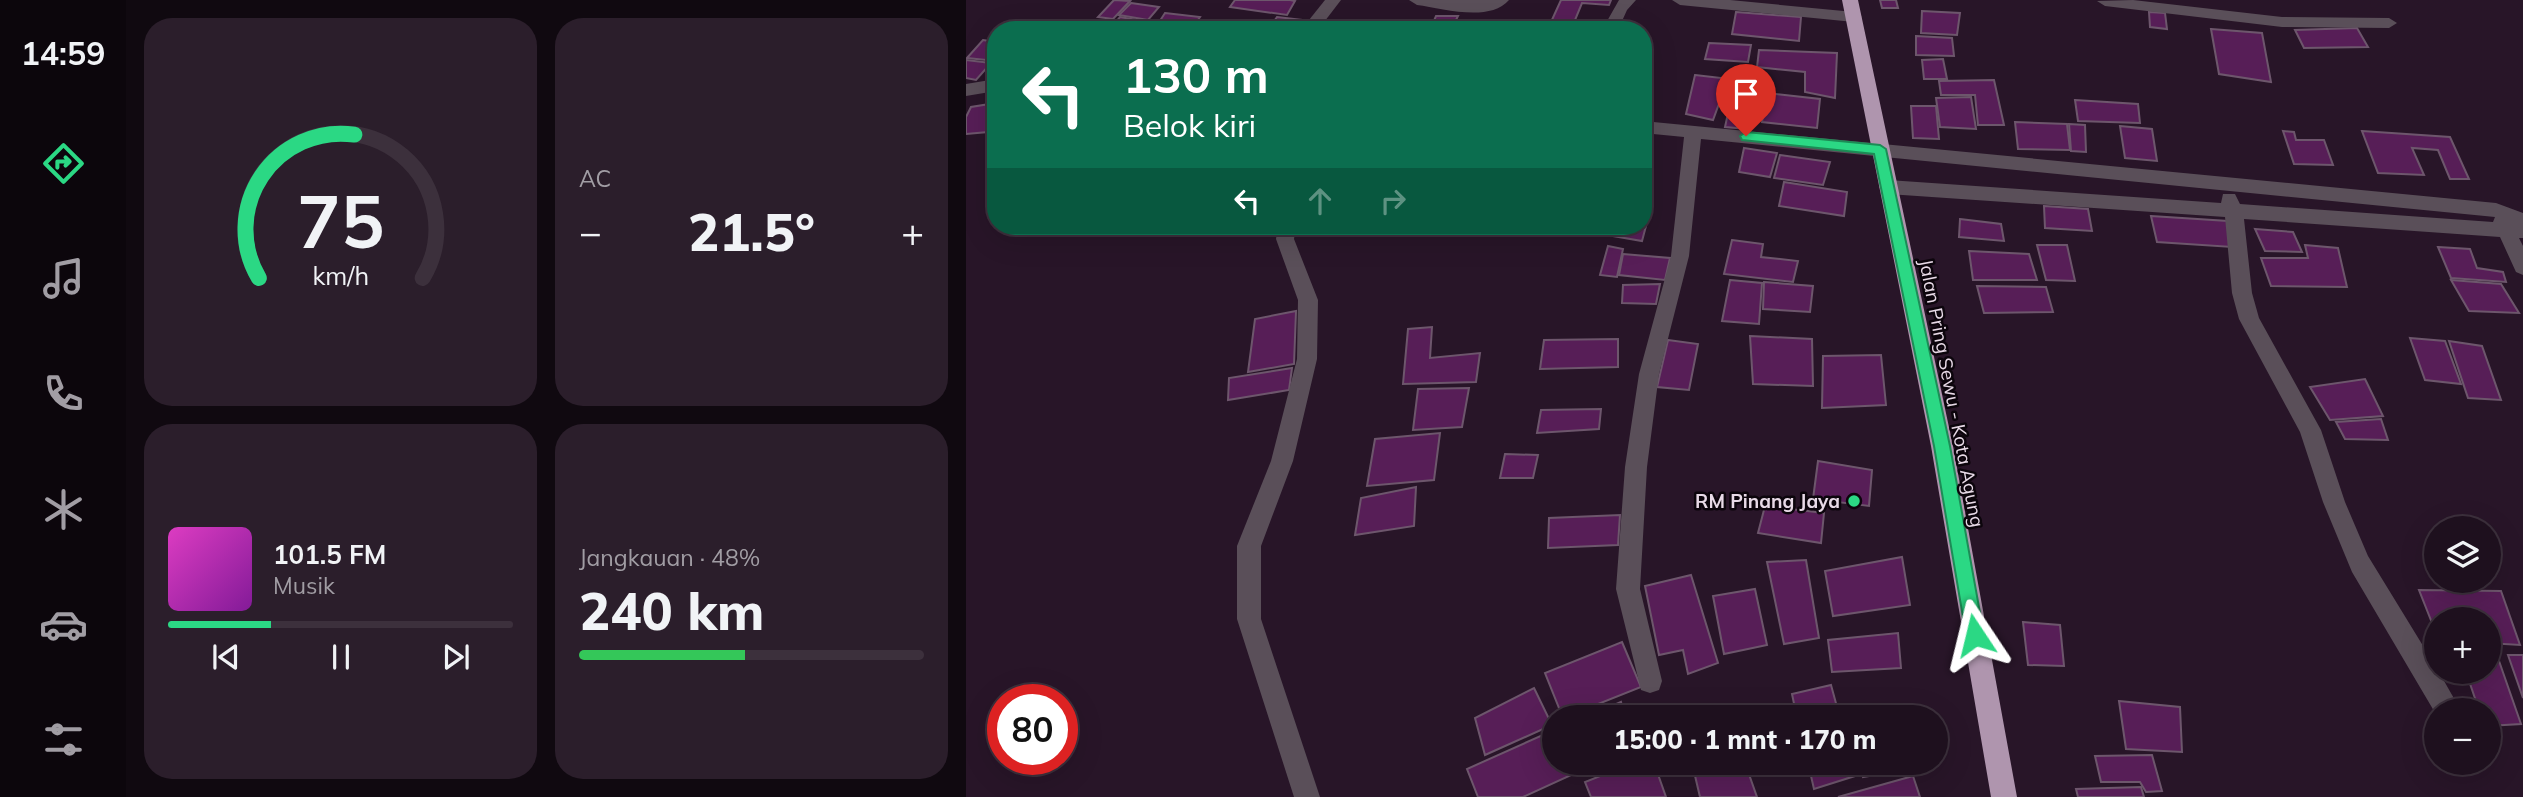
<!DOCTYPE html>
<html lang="id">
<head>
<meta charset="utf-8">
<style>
	body { margin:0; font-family:Mulish,sans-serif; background:#2b1e2b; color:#f1f3f6; height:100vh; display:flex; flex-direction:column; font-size:26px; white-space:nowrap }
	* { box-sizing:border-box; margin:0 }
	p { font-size:23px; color:#a19da4 }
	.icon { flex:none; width:38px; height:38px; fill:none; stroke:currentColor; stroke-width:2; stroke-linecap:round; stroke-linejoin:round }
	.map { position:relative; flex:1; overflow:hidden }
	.sheet { display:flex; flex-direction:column; gap:18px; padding:18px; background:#100910; width:840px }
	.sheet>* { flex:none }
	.top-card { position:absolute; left:21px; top:21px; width:665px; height:214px; border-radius:28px; box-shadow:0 7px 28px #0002,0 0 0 2px #3c303c; background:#0b6e4f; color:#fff; overflow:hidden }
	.controls { position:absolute; left:1458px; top:516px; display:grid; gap:14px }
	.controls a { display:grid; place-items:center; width:77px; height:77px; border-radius:50%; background:#1e101e; box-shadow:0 7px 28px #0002,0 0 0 2px #3c303c; font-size:35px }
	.speed { position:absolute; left:21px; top:684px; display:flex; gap:14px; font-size:35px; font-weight:700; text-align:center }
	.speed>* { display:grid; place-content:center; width:91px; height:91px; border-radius:50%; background:#1e101e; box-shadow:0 7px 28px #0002,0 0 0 2px #3c303c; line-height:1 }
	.speed .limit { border:10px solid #d22; background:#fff; color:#111 }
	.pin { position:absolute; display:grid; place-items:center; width:60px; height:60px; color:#fff; margin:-72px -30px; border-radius:50% 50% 50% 0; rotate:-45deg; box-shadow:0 0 7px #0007 }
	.pin .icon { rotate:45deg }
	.me { position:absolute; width:77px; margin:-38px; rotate:350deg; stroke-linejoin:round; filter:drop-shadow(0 0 5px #0008) }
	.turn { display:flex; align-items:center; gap:24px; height:147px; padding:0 21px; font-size:32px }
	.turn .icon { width:91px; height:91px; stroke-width:2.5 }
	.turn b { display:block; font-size:49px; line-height:60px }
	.lanes { display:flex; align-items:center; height:66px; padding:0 21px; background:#0003; justify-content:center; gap:35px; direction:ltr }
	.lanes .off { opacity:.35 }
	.big { font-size:52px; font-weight:800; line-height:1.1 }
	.sheet .tile { flex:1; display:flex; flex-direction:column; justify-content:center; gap:10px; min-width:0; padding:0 24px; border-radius:28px; background:#2b1e2b }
	.sheet .dial { align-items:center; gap:0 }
	.dial svg { height:182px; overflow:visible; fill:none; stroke:#3c303c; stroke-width:7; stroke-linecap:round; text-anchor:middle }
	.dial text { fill:#f1f3f6; stroke:none }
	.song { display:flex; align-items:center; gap:21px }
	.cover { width:84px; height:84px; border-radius:10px; background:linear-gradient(135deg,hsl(310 70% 55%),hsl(290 70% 35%)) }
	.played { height:7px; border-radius:4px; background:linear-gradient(90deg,#2bd884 30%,#3c303c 30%) }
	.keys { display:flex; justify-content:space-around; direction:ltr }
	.heat { display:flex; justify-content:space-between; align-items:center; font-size:38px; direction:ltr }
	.charge { height:10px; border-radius:5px; background:linear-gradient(90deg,#34c759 48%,#3c303c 0) }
	.sheet .tiles { flex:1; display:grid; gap:18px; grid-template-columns:repeat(2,1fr) }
	.trip { position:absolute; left:576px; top:705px; width:406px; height:70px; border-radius:35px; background:#1e101e; box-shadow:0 7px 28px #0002,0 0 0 2px #3c303c; font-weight:800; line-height:70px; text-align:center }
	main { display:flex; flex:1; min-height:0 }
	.tabs { display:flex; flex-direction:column; width:126px; justify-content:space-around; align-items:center; background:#0c060c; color:#a19da4 }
	.tabs .icon { width:49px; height:49px }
	.tabs .on { color:#2bd884 }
	.tabs b { font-size:32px; color:#f1f3f6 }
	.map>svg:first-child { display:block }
</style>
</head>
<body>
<main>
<nav class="tabs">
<b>14:59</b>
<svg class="icon on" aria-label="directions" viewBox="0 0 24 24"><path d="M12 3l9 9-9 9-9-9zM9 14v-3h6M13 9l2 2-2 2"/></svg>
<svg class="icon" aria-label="music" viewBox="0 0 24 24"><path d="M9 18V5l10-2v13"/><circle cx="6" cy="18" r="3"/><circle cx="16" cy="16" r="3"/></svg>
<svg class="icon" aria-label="phone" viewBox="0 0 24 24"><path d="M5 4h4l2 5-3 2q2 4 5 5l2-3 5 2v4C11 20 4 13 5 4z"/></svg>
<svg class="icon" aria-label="climate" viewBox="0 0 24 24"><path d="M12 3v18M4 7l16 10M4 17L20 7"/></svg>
<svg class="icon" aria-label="car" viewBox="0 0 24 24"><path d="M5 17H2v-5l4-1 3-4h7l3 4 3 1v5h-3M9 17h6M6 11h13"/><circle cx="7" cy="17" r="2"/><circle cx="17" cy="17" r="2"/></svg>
<svg class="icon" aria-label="filters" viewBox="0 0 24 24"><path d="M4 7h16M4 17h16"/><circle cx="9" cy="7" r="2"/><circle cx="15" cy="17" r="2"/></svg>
</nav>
<section class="sheet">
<div class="tiles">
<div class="tile dial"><svg viewBox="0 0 100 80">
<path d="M14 69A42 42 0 1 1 86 69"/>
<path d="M14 69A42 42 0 0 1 56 6" stroke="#2bd884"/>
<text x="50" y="56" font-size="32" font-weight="700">75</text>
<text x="50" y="72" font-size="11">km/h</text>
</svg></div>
<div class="tile"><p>AC</p>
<div class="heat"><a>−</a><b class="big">21.5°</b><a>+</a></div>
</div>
<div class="tile">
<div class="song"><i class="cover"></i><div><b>101.5 FM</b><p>Musik</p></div></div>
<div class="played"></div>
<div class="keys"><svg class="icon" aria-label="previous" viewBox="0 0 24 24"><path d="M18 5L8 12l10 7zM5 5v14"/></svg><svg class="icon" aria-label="pause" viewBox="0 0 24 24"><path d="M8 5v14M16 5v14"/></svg><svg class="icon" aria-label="next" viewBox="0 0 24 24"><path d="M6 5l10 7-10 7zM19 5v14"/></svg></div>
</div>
<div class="tile"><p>Jangkauan · 48%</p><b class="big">240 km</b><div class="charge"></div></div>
</div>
</section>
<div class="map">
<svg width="1557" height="797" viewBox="0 0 1557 797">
	<rect width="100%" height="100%" fill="#281528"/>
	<!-- building -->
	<g fill="#571e57" stroke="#6d566c" stroke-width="2">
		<path d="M 148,0 L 164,1 L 147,19 L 132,17 Z"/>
		<path d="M 269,0 L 324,0 L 329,1 L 321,15 L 264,7 Z"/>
		<path d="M 595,0 L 645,0 L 643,5 L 616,3 L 607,25 L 585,22 Z"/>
		<path d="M 914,0 L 930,0 L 932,8 L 916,8 Z"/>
		<path d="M 165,3 L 193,7 L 182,20 L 153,15 Z"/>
		<path d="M 956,11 L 994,13 L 991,35 L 955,33 Z"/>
		<path d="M 770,12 L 835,17 L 833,41 L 766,34 Z"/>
		<path d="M 1183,12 L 1199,13 L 1201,29 L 1184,27 Z"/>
		<path d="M 199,13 L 234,17 L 225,30 L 188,30 Z"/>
		<path d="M 470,16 L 492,16 L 487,26 L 507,29 L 464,30 Z"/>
		<path d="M 154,17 L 181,22 L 174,30 L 143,30 Z"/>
		<path d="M 311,17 L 337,20 L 329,30 L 302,30 Z"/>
		<path d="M 531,20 L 573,22 L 570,30 L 526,30 Z"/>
		<path d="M 241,24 L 269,26 L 267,30 L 236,30 Z"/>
		<path d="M 1391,28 L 1402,47 L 1338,48 L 1329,30 Z"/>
		<path d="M 1245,29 L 1296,33 L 1305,82 L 1253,74 Z"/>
		<path d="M 950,36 L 986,38 L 988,56 L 950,55 Z"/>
		<path d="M 17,40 L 30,42 L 30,61 L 1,58 Z"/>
		<path d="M 743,43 L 785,45 L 782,62 L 739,59 Z"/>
		<path d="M 793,50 L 871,53 L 869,98 L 839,92 L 839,72 L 791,67 Z"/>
		<path d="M 977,59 L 981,79 L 958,79 L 956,60 Z"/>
		<path d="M 0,60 L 25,63 L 10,80 L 0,78 Z"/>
		<path d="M 729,75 L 773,80 L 768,103 L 754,101 L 747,120 L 720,114 Z"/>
		<path d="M 1028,80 L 1038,125 L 1012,125 L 1009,95 L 975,95 L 973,81 Z"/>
		<path d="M 801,93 L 854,99 L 851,128 L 796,122 Z"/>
		<path d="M 1005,97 L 1010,129 L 974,127 L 970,98 Z"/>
		<path d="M 1109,100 L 1172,104 L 1174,123 L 1112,121 Z"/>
		<path d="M 30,103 L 30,113 L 22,132 L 0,134 L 0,117 L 5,107 Z"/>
		<path d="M 764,104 L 787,106 L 782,129 L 759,127 Z"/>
		<path d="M 945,106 L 970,106 L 973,139 L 947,138 Z"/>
		<path d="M 1049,122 L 1101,124 L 1104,150 L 1052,149 Z"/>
		<path d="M 1103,124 L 1119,125 L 1120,152 L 1105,151 Z"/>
		<path d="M 1154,126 L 1186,129 L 1191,161 L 1159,158 Z"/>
		<path d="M 1317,131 L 1328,132 L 1330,140 L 1358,140 L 1367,165 L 1328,164 Z"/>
		<path d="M 1396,131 L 1484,137 L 1503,179 L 1484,179 L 1472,150 L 1446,148 L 1458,175 L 1412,173 Z"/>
		<path d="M 677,142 L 686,143 L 677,175 Z"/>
		<path d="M 778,148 L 811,153 L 804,177 L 773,172 Z"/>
		<path d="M 814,155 L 864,162 L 857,185 L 808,178 Z"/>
		<path d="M 818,182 L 881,192 L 878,216 L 813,206 Z"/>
		<path d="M 1078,206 L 1122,209 L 1126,231 L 1079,228 Z"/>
		<path d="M 1185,216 L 1262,221 L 1266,247 L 1191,242 Z"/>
		<path d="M 994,219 L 1035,224 L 1038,241 L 993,237 Z"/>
		<path d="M 129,226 L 194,226 L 191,233 L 127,230 Z"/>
		<path d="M 611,226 L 634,226 L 632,233 L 609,230 Z"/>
		<path d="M 637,226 L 680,226 L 676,241 L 635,234 Z"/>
		<path d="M 1289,229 L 1327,232 L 1336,252 L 1299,251 Z"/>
		<path d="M 766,240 L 797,244 L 795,257 L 832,261 L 827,282 L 758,274 Z"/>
		<path d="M 1071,245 L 1101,245 L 1109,281 L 1080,280 Z"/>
		<path d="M 1339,245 L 1372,248 L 1381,287 L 1305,286 L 1295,258 L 1342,258 Z"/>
		<path d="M 642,246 L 657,249 L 651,277 L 634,275 Z"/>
		<path d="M 1472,247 L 1504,249 L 1511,268 L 1537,272 L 1540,282 L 1485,278 Z"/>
		<path d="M 1003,251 L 1063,254 L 1071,280 L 1007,280 Z"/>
		<path d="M 657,254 L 704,258 L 699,280 L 653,275 Z"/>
		<path d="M 764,280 L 796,283 L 793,324 L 756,321 Z"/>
		<path d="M 1485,280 L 1535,284 L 1553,313 L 1503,311 Z"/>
		<path d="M 798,282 L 847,286 L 844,312 L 797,309 Z"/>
		<path d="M 694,284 L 690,304 L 656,303 L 657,285 Z"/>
		<path d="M 1011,286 L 1080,287 L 1087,312 L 1018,313 Z"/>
		<path d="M 330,311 L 328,364 L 282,372 L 289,319 Z"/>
		<path d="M 466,327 L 464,358 L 514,353 L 510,382 L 437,384 L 442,329 Z"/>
		<path d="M 784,336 L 846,339 L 847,386 L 787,384 Z"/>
		<path d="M 1444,338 L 1479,341 L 1495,384 L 1459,380 Z"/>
		<path d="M 652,339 L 652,367 L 574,369 L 578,340 Z"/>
		<path d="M 702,340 L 732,344 L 723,390 L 691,387 Z"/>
		<path d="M 1483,341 L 1516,346 L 1535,400 L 1502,398 Z"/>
		<path d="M 915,355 L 920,405 L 856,408 L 857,356 Z"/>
		<path d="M 326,368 L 323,390 L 262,400 L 263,378 Z"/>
		<path d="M 1399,379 L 1417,416 L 1364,420 L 1344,387 Z"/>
		<path d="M 503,388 L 496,427 L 447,430 L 452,389 Z"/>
		<path d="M 635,409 L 633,429 L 571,433 L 575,410 Z"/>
		<path d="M 1415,419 L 1422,440 L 1379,439 L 1370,422 Z"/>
		<path d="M 474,433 L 468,480 L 401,486 L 409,439 Z"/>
		<path d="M 539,454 L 572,455 L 567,478 L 534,478 Z"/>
		<path d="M 852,461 L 906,470 L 903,506 L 847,499 Z"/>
		<path d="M 450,487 L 448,526 L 389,535 L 395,498 Z"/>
		<path d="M 799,506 L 858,513 L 855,543 L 792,533 Z"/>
		<path d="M 654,515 L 652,545 L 582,548 L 583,518 Z"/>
		<path d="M 936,557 L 944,605 L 867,616 L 859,571 Z"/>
		<path d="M 840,560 L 853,638 L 818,644 L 801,562 Z"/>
		<path d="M 725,575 L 752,663 L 722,674 L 717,650 L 693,655 L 679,586 Z"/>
		<path d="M 789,589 L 801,645 L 758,654 L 747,596 Z"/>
		<path d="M 1453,590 L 1535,591 L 1554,645 L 1522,643 L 1522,620 L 1470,620 L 1470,633 Z"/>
		<path d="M 1057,622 L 1094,625 L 1098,666 L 1062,665 Z"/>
		<path d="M 932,633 L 935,668 L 866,672 L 862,640 Z"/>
		<path d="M 656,642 L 675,687 L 597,718 L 579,673 Z"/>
		<path d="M 1542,655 L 1557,655 L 1557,698 Z"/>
		<path d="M 1522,661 L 1533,661 L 1555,724 L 1522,726 L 1522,710 L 1513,710 L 1500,672 L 1522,672 Z"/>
		<path d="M 865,685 L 874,718 L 831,718 L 826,694 Z"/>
		<path d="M 568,688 L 586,725 L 519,755 L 509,718 Z"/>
		<path d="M 1153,701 L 1214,707 L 1216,752 L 1160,749 Z"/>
		<path d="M 655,702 L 659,718 L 618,718 Z"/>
		<path d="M 588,730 L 588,763 L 612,763 L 614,771 L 557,797 L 512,797 L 501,769 Z"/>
		<path d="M 1186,755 L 1196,791 L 1180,792 L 1174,782 L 1135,782 L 1129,756 Z"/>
		<path d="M 667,763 L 688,763 L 700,797 L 625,797 L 619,782 Z"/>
		<path d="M 726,763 L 779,763 L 791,797 L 734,797 Z"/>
		<path d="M 842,763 L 885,763 L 889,776 L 848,789 Z"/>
		<path d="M 893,763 L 965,763 L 966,765 L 897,777 Z"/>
		<path d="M 947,776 L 954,797 L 872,797 Z"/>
		<path d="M 1175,787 L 1178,797 L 1112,797 L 1110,789 Z"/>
	</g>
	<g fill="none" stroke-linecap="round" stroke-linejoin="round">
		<!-- minor -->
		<g fill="#5a4f59" fill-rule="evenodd">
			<path d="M 359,0 L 375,0 L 352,30 L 335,30 Z"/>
			<path d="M 443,0 L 543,0 C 523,23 476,8 451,5 Z"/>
			<path d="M 653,0 L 670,0 L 661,10 L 652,30 L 636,30 Z"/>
			<path d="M 706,0 L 764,0 L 888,12 L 896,17 L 888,22 L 714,5 Z"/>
			<path d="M 1167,0 L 1316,17 L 1423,18 L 1431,23 L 1423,28 L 1316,27 L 1139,6 L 1131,1 Z"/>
			<path d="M 30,79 L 30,91 L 0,96 L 0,84 Z"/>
			<path d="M 677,121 L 1530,203 L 1557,213 L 1557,238 L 1553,238 L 1557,246 L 1557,275 L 1550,272 L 1534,237 L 1278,219 L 1286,293 L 1293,318 L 1355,430 L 1379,502 L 1402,556 L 1470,667 L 1470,672 L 1473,672 L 1490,702 L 1486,710 L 1468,711 L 1386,572 L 1357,502 L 1334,432 L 1273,319 L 1266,293 L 1259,217 L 922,194 L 916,192 L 913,187 L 916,182 L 922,180 L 1255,203 L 1257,194 L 1269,194 L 1274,204 L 1527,222 L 1529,217 L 735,139 L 723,256 L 693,374 L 681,467 L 674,589 L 696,681 L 693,690 L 684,693 L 675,690 L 650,589 L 659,467 L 673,374 L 705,256 L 718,137 L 677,133 Z"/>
			<path d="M 312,226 L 330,226 L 328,239 L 352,300 L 351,359 L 327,461 L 295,546 L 295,619 L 354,797 L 328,797 L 271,619 L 271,546 L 305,461 L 331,359 L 332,300 L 310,239 Z"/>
		</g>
		<!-- highway -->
		<path fill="#af95ae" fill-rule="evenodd" d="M 876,0 L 892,0 L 987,446 L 1051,797 L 1025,797 L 965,446 Z"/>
	</g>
	<!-- route -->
	<path fill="#2bd884" stroke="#1c8c56" stroke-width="2" d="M 780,132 L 914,145 L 920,149 L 984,446 L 1018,635 L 1016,642 L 1009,644 L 1003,642 L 1000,635 L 968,446 L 908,154 L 776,140 L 774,136 Z"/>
	<!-- markers -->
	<circle fill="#2bd884" stroke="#0c050c" stroke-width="2.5" cx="888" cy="501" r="7"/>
	<g text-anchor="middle" stroke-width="5" stroke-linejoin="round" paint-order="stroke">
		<!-- street labels -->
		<g font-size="19" fill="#e8dae7" stroke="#0c050c">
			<text transform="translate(986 393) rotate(79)" y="7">Jalan Pring Sewu - Kota Agung</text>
		</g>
		<!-- poi labels -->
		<g font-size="19" font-weight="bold" fill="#e8dae7" stroke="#0c050c" text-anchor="end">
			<text x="874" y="508">RM Pinang Jaya</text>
		</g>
	</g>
</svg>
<div class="controls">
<a><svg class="icon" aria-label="layers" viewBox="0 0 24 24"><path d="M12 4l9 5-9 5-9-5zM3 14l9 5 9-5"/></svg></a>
<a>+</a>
<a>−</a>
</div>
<div class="speed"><div class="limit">80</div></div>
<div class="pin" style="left:780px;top:136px;background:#d93025"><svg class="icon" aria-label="arrive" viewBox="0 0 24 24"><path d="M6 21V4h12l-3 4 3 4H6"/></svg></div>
<svg class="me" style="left:1009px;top:635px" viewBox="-20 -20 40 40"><path d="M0-17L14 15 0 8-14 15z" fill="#2bd884" stroke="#fff" stroke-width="4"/></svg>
<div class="trip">15:00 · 1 mnt · 170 m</div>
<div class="top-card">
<div class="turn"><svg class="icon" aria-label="left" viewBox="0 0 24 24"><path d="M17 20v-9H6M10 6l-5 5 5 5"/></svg><div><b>130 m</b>Belok kiri</div></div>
<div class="lanes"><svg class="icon" aria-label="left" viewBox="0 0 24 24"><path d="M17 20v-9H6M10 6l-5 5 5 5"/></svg><svg class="icon off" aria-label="ahead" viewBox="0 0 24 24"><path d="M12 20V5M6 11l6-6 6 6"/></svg><svg class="icon off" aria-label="right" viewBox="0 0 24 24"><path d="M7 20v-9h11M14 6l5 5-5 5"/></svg></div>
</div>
</div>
</main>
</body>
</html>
